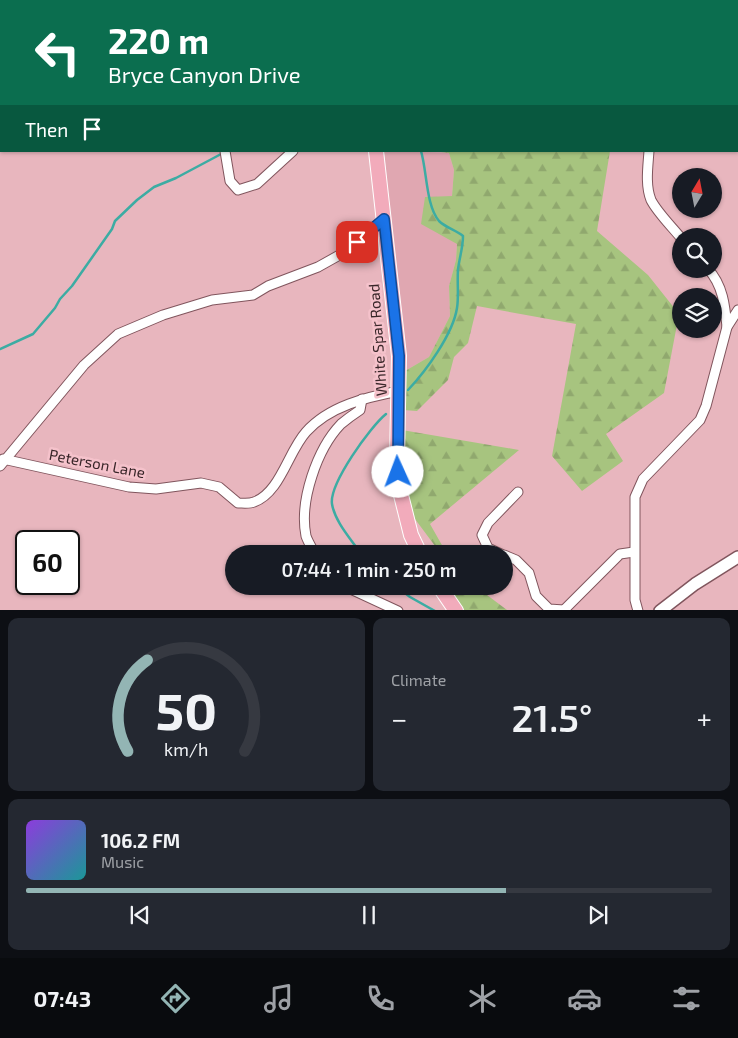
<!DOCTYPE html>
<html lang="en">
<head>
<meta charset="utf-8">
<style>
	body { margin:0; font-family:"Exo 2",sans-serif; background:#242831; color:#f1f3f6; height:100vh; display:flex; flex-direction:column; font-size:19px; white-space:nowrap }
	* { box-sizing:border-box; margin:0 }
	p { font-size:16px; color:#9ea1a6 }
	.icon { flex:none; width:28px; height:28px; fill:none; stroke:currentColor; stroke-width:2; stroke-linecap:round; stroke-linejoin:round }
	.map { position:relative; height:610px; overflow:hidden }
	.sheet { display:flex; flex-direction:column; gap:8px; padding:8px; background:#0d0f14; flex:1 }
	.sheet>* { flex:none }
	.guide { position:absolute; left:0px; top:0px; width:739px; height:152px; box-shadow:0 1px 4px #0004; background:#0b6e4f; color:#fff; overflow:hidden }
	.needle { width:32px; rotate:10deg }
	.tools { position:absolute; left:672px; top:168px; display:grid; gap:10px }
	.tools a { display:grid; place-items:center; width:50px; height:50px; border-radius:50%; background:#171b24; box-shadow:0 1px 4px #0004; font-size:25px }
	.speed { position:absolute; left:15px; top:530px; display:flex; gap:10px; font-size:25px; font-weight:700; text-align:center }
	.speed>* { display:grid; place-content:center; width:65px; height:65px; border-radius:50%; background:#171b24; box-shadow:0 1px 4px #0004; line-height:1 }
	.speed .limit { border:2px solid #111; border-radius:8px; background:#fff; color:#111 }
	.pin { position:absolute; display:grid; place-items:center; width:42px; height:42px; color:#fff; margin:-21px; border-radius:10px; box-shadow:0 2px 8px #0006 }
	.me { position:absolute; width:55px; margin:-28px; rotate:358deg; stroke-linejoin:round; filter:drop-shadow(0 0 4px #0008) }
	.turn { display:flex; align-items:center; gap:18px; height:105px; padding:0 25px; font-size:22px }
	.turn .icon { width:65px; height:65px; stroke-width:2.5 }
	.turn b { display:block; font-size:35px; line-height:42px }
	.then { display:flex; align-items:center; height:48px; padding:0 25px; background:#0003; gap:10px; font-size:19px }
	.big { font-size:38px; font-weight:600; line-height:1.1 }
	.sheet .tile { flex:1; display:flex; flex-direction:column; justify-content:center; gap:8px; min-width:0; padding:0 18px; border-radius:10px; background:#242831 }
	.sheet .dial { align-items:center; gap:0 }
	.dial svg { height:130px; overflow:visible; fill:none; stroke:#363941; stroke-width:7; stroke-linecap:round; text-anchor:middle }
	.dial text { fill:#f1f3f6; stroke:none }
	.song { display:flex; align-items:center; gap:15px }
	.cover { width:60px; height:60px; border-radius:8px; background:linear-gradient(135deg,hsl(270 70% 55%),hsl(180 70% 35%)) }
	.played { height:5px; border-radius:2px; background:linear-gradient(90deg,#93b5b4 70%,#363941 70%) }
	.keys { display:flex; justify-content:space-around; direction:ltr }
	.heat { display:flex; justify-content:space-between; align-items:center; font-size:28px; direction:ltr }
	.sheet .tiles { flex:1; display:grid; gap:8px; grid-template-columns:1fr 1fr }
	.tile:last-child { grid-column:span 2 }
	.trip { position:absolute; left:225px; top:545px; width:288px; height:50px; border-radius:25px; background:#171b24; box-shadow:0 1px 4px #0004; font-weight:600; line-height:50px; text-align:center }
	.dock { display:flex; height:80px; justify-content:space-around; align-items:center; background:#090b0e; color:#9ea1a6 }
	.dock .icon { width:35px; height:35px }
	.dock .selected { color:#93b5b4 }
	.dock b { font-size:22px; color:#f1f3f6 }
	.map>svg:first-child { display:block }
</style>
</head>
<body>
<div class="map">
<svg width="738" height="611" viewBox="0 0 738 611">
	<defs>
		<pattern id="forest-firs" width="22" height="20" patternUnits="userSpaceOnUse" patternTransform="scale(1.25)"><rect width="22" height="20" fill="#a7c47f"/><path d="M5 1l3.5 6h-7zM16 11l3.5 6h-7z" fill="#90a86e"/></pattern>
	</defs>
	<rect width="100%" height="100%" fill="#e8b6be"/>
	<!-- built -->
	<path fill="#e0a7b1" d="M 384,151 L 449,153 L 454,170 L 452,196 L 457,244 L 456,260 L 449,286 L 450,316 L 429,357 L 405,371 Z"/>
	<!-- forest -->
	<g fill="url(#forest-firs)">
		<path d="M 388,0 L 634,0 L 388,1 Z"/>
		<path d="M 433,151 L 610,151 L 597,231 L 648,275 L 679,314 L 664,393 L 606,434 L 623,461 L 582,491 L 552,456 L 576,324 L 477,306 L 468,343 L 454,357 L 448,380 L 417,411 L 403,410 L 405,371 L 429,357 L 450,316 L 449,286 L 456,260 L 457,244 L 421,224 L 425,197 L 452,196 L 454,170 L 449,153 Z"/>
		<path d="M 402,430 L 519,450 L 430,524 L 447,554 L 441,554 L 412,515 L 404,474 Z"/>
		<path d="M 452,586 L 475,586 L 507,610 L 464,610 L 454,596 Z"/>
	</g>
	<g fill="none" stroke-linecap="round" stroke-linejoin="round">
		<!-- stream -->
		<g stroke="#3caca3" stroke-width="2.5">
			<path d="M 393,0 L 393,1"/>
			<path d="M 0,349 L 33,334 L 55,308 L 60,299 L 72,286 L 112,229 L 115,221 L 137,200 L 154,187 L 176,178 L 223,153"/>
			<path d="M 408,390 C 426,371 453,334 457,308 C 459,296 457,283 458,270 C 459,259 463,248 463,236 C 456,230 446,228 439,221 C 426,206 427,171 421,151"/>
			<path d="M 361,554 C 351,539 335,522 332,504 C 329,484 370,427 386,414"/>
			<path d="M 396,586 L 410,597 L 435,611"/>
		</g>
		<!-- minor casing -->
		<g stroke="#80555d" stroke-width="11">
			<g id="minor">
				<path d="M 97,0 L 99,1"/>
				<path d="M 260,1 L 262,0"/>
				<path d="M 707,1 L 710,0"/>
				<path d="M 0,15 L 1,21"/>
				<path d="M 0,133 L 1,133"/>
				<path d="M 225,151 L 230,181 L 238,190 L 257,184 L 293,151"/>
				<path d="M 649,151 C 648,166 645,185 651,200 C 657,212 672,227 681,238"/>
				<path d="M 708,269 C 723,285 725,306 727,327"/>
				<path d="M 3,459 L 129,487 L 156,489 L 201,483 L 219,487 L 238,503 C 243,503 249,504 254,502 C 280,493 288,452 306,432 C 329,406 367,397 399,391"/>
				<path d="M 0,466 L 84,365 L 118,334 L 163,315 L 212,300 L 253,295 L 268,286 L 318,267 L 343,253 L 384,219"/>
				<path d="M 315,554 C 312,548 308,542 306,536 C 299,501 317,449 341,424 C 347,419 354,414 360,410 L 362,399"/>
				<path d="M 501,554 L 488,548 L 482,535 L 488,523 L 518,492"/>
				<path d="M 504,555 L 516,560 L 529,573 L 536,596 L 549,609 L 564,610 L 620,554 L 634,552"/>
				<path d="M 344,586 L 398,611"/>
				<path d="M 638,611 L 635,600 L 635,497 L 643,479 L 700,420 L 706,406 L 727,327 L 738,310"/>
			</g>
		</g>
		<!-- tertiary casing -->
		<g stroke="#80555d" stroke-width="14">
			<path id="tertiary" d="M 660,611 L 695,584 L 738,557"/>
		</g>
		<!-- primary casing -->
		<g stroke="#fff" stroke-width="16">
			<g id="primary">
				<path d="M 360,0 L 360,1"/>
				<path d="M 376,151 L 399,356 L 397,458 L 399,487 L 411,535 L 420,554"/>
				<path d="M 439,586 L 456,611"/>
			</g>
		</g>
		<!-- minor -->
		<use href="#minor" stroke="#fff" stroke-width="9"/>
		<!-- tertiary -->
		<use href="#tertiary" stroke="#fff" stroke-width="11"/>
		<!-- primary -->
		<use href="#primary" stroke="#f2abbb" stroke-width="14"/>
	</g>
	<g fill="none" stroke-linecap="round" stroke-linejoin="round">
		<!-- route casing -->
		<g stroke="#114b97" stroke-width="12">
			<path id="route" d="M 357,242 L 384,219 L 399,356 L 398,472"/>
		</g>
		<!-- route -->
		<use href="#route" stroke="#1a73e8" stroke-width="9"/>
	</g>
	<g text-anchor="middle" stroke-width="5" stroke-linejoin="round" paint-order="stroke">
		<!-- street labels -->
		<g font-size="15" fill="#392629" stroke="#f5c2cb">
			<text transform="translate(378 340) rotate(-94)" y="5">White Spar Road</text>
			<text transform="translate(97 464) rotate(11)" y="5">Peterson Lane</text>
		</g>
	</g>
</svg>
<div class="tools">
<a><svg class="needle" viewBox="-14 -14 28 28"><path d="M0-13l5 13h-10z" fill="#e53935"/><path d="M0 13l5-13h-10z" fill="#9ea1a6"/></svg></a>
<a><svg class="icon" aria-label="search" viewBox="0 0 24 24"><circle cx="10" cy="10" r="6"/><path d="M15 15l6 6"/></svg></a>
<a><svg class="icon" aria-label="layers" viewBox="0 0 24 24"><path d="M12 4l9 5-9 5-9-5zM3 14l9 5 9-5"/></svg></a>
</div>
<div class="speed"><div class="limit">60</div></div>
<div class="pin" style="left:357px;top:242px;background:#d93025"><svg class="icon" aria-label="arrive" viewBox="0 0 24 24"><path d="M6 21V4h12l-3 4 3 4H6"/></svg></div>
<svg class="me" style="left:398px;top:472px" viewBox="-20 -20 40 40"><circle r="19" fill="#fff"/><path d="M0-13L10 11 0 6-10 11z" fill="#1a73e8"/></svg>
<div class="trip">07:44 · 1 min · 250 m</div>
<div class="guide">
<div class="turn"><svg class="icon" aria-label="left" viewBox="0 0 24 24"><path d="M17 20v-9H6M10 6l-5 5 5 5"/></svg><div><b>220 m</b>Bryce Canyon Drive</div></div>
<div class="then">Then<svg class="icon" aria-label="arrive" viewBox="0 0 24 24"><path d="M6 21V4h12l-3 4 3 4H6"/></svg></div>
</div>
</div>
<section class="sheet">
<div class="tiles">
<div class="tile dial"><svg viewBox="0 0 100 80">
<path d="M14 69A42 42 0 1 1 86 69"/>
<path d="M14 69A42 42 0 0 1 26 13" stroke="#93b5b4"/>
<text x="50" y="56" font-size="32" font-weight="700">50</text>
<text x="50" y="72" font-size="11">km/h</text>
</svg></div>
<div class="tile"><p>Climate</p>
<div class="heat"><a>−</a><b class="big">21.5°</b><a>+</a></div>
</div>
<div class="tile">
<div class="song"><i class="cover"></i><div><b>106.2 FM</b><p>Music</p></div></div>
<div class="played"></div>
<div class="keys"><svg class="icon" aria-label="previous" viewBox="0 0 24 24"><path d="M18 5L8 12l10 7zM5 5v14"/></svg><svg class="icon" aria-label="pause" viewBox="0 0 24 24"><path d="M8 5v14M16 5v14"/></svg><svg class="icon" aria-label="next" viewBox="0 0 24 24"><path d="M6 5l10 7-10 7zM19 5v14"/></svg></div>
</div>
</div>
</section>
<nav class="dock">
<b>07:43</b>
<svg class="icon selected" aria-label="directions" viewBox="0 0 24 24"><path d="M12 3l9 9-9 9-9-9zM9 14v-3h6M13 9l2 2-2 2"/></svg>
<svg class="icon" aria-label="music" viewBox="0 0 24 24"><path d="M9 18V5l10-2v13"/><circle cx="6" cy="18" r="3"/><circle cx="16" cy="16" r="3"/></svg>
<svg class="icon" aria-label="phone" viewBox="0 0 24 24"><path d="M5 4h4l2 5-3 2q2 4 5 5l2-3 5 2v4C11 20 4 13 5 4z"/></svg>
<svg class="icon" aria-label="climate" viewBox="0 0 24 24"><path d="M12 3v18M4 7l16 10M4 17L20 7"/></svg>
<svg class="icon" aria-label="car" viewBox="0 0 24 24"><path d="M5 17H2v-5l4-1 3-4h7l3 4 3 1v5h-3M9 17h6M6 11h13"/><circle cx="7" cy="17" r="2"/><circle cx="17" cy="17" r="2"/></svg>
<svg class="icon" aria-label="filters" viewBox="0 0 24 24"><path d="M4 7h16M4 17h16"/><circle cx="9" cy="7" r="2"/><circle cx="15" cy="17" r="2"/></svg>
</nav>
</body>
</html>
